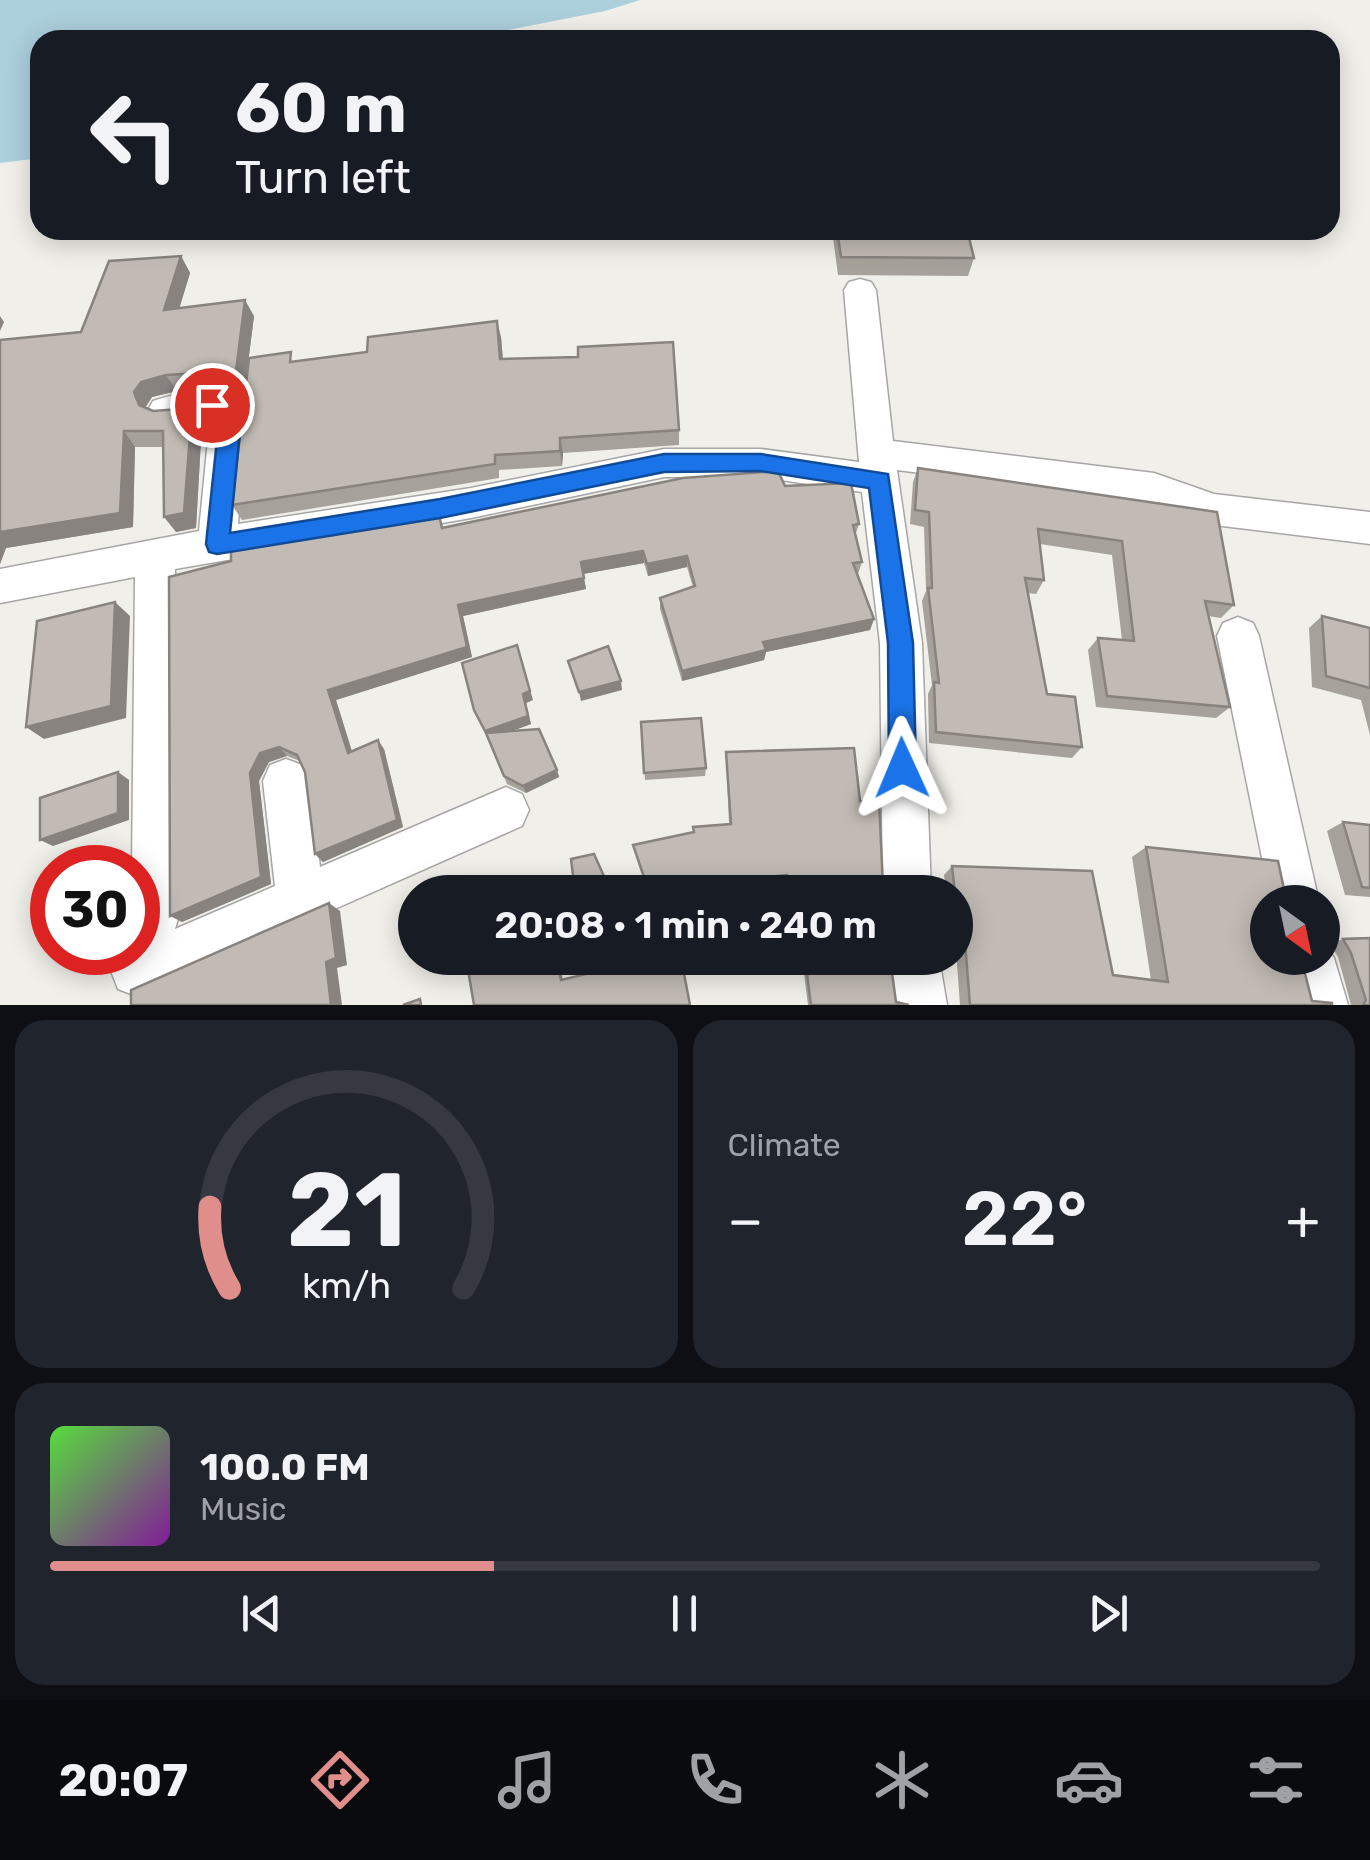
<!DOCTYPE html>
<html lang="en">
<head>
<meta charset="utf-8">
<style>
	body { margin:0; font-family:Rubik,sans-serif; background:#20242c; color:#f1f3f6; height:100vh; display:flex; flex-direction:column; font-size:38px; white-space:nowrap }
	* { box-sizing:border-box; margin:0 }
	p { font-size:32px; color:#9ea1a6 }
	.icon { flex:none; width:55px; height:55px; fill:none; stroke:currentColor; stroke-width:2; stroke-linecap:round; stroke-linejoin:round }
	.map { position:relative; height:1005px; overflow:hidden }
	.sheet { display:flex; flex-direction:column; gap:15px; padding:15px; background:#0d0f14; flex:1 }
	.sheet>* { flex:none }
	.banner { position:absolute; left:30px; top:30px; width:1310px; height:210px; border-radius:30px; box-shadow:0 5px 25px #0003; background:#171b24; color:#f1f3f6; overflow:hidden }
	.needle { width:65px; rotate:147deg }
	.fabs { position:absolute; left:1250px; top:885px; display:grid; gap:20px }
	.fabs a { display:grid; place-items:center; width:90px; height:90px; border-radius:50%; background:#171b24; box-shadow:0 5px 25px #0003; font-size:50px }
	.speed { position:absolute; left:30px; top:845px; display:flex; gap:20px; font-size:50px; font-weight:700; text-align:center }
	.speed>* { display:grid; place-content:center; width:130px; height:130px; border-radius:50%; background:#171b24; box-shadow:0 5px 25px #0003; line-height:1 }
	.speed .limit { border:15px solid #d22; background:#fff; color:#111 }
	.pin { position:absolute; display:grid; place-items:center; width:85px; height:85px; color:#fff; margin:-42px; border:5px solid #fff; border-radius:50%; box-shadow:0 2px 10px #0007 }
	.me { position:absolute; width:110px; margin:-55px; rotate:359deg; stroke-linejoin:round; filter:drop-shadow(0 0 8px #0008) }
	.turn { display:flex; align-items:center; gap:35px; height:210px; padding:0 40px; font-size:45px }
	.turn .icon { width:130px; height:130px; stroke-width:2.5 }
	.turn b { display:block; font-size:70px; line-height:85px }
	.big { font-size:75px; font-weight:600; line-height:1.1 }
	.sheet .widget { flex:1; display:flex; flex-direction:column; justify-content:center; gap:15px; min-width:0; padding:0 35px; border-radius:30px; background:#20242c }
	.sheet .dial { align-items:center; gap:0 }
	.dial svg { height:260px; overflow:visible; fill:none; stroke:#363941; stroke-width:7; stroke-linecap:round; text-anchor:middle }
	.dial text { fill:#f1f3f6; stroke:none }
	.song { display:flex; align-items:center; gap:30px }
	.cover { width:120px; height:120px; border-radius:15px; background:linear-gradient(135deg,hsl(110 70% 55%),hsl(290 70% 35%)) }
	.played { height:10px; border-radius:5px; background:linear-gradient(90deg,#df8e8c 35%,#363941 35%) }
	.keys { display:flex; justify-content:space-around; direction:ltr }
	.heat { display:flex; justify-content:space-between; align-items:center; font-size:55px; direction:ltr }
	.sheet .tiles { flex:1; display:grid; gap:15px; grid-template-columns:1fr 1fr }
	.widget:last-child { grid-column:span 2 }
	.trip { position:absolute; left:398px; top:875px; width:575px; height:100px; border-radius:50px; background:#171b24; box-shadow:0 5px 25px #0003; font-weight:600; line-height:100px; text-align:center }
	.tab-bar { display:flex; height:160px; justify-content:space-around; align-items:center; background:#090b0e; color:#9ea1a6 }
	.tab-bar .icon { width:70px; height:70px }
	.tab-bar .current { color:#df8e8c }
	.tab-bar b { font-size:45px; color:#f1f3f6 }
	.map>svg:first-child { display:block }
</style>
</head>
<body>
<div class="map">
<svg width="1370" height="1005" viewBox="0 0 1370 1005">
	<rect width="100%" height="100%" fill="#f1efe9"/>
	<!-- water -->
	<path fill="#accfdc" d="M 0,0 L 640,0 L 605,11 L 457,40 L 40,40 L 40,158 L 0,163 Z"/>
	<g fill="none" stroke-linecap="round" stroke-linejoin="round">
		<!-- street casing -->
		<g stroke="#a6a6a6" stroke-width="3">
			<g id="street">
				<path d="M 860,279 L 871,282 L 876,290 L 893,441 L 1154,473 L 1214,494 L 1370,512 L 1370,544 L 1214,525 L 1153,503 L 897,470 L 922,643 L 931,892 L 883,892 L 880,643 L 862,492 L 761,477 L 664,477 L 471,518 L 175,569 L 180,912 L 175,929 L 275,886 L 263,781 L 270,765 L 286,759 L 302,765 L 309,781 L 320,867 L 506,787 L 522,794 L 529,810 L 522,826 L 154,989 L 136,996 L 118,989 L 111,971 L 117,952 L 138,952 L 138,868 L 132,868 L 135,577 L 0,603 L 0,569 L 199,531 L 210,419 L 165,423 L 153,419 L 148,410 L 153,401 C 183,391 228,382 246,415 L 238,524 L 471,488 L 664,449 L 761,449 L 859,462 L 844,290 L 849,282 Z"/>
				<path d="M 1238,617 L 1253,623 L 1259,636 L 1319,902 L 1271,902 L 1217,636 L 1223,623 Z"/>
				<path d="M 1322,939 L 1334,958 L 1348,1005 L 1296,1005 L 1284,958 L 1322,958 Z"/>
				<path d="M 889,958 L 939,958 L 947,1005 L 895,1005 Z"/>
			</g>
		</g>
		<!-- street -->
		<use href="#street" fill="#fff" fill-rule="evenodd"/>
	</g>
	<!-- wall -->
	<g fill="#a7a19c">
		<path d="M 832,230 L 967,230 L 974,258 L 968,276 L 838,275 Z"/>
		<path d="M 181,256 L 190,273 L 179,308 L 254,316 L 245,387 L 177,391 L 152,397 L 145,408 L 202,423 L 196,528 L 176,532 L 163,447 L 135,447 L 133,527 L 6,548 L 0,564 L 0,340 L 81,332 Z"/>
		<path d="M 501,337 L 503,359 L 679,430 L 679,445 L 563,453 L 562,466 L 499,470 L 499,478 L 242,520 L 232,505 L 296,362 Z"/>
		<path d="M 918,468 L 1217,512 L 1234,605 L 1221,618 L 1208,616 L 1230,707 L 1216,718 L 1096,707 L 1088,650 L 1098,638 L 1122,640 L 1112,555 L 1040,544 L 1044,580 L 1036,594 L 1027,593 L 1047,694 L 1082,747 L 1072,758 L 929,743 L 928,694 L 932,685 L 922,601 L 926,591 L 924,527 L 910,524 L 913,482 Z"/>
		<path d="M 785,486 L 859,524 L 855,536 L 862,562 L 858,574 L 857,574 L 874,619 L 870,630 L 766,652 L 764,660 L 682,681 L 660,609 L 660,598 L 693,587 L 687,567 L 648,576 L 644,563 L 583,574 L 586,589 L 463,616 L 472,657 L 336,700 L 352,751 L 384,749 L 403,827 L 323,862 L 315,854 L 305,772 L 300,761 L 287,756 L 269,762 L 259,781 L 271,884 L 182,922 L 169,577 L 444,528 Z"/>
		<path d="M 1322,616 L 1370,628 L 1370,735 L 1361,700 L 1312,687 L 1309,628 Z"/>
		<path d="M 533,700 L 526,703 L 531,724 L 511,731 L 557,770 L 559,777 L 526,793 L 507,784 L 488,737 L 474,710 Z"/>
		<path d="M 641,722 L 706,768 L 705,776 L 645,780 Z"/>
		<path d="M 726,752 L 860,801 L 883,886 L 899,892 L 787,892 L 785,881 L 682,892 L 614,892 L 644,881 L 633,845 L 729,824 Z"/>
		<path d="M 1343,822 L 1370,825 L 1370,897 L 1345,895 L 1327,831 Z"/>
		<path d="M 1146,847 L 1268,902 L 1312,1001 L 1332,1005 L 960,1005 L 955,937 L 955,892 L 946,892 L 944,875 L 952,866 L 1113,975 L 1151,980 L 1132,857 Z"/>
		<path d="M 1370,938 L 1370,1005 L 1351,1005 L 1338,957 L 1330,944 L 1343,939 Z"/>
		<path d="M 802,958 L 890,958 L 896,1002 L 909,1005 L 808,1005 Z"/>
	</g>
	<!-- shaded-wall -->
	<g fill="#88837f">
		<path d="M 181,256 L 190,273 L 174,326 L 164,310 Z"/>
		<path d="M 245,300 L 254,316 L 245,387 L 236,371 Z"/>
		<path d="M 0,316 L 4,322 L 0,331 Z"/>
		<path d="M 497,321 L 501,337 L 504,375 L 500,359 Z"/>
		<path d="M 166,375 L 177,391 L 152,397 L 145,408 L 139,405 L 134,392 L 141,382 Z"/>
		<path d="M 192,408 L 202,423 L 196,528 L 176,532 L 164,517 Z"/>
		<path d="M 124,431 L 135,447 L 133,527 L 6,548 L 0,564 L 0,532 Z"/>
		<path d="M 560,438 L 563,453 L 562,466 L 560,451 Z"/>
		<path d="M 643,551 L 644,563 L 583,574 L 581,562 Z"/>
		<path d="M 687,556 L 687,567 L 648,576 L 647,564 Z"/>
		<path d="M 584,578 L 586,589 L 463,616 L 472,657 L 336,700 L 355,762 L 348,753 L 328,690 L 458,605 Z"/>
		<path d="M 115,602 L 130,616 L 126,718 L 44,739 L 26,727 Z"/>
		<path d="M 874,619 L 870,630 L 766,652 L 764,660 L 682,681 L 682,671 L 763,642 Z"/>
		<path d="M 517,645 L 533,700 L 526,703 L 531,724 L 489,740 L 485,731 L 523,694 Z"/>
		<path d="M 621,681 L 622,690 L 581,701 L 579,692 Z"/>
		<path d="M 378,740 L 384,749 L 403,827 L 323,862 L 315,854 Z"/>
		<path d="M 279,747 L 287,756 L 269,762 L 259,781 L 271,884 L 182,922 L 170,916 L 260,753 Z"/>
		<path d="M 557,770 L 559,777 L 526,793 L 523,786 Z"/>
		<path d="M 118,772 L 129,780 L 129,820 L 53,846 L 40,840 Z"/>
		<path d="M 329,903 L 340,911 L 347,965 L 337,968 L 342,1005 L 331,1005 L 326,962 Z"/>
		<path d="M 556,958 L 558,958 L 564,985 L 561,980 Z"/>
	</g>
	<!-- building -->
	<g fill="#c2bbb5" stroke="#88837f" stroke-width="2.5">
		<path d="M 837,230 L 967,230 L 974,258 L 841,257 Z"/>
		<path d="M 181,256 L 164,310 L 245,300 L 236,371 L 166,375 L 141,382 L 134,392 L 139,405 L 153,411 L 192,408 L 184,513 L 164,517 L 163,431 L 124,431 L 120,513 L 0,532 L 0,340 L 81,332 L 109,261 Z"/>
		<path d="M 497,321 L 500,359 L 578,357 L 578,347 L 673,342 L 679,430 L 560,438 L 560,451 L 495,455 L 495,464 L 232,505 L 249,358 L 291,352 L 290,362 L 367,352 L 368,337 Z"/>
		<path d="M 918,468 L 1217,512 L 1234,605 L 1205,601 L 1230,707 L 1107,696 L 1098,638 L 1134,641 L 1122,541 L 1038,529 L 1044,580 L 1025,578 L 1047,694 L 1075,697 L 1082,747 L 936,732 L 934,682 L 939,683 L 928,588 L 932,588 L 929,512 L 915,510 Z"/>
		<path d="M 778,471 L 785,486 L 851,483 L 859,524 L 853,525 L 862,562 L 853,563 L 874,619 L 763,642 L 766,650 L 682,671 L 660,598 L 695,586 L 687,556 L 647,564 L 643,551 L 581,562 L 584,578 L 458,605 L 467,647 L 328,690 L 348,753 L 378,740 L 397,820 L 315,854 L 305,772 L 297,755 L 279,747 L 260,753 L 250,773 L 261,877 L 170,916 L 169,577 L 231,561 L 231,550 L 439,515 L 442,528 L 683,478 Z"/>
		<path d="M 115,602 L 111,706 L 26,727 L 37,621 Z"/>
		<path d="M 1322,616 L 1370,628 L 1370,688 L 1326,676 Z"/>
		<path d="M 517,645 L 530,691 L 523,694 L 528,716 L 485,731 L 474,710 L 462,663 Z"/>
		<path d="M 608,646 L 621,681 L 579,692 L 568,661 Z"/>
		<path d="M 701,718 L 706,768 L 644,773 L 641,722 Z"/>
		<path d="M 539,729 L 557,770 L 523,786 L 504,776 L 486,733 Z"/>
		<path d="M 854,748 L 860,801 L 879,801 L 883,886 L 899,890 L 899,892 L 789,892 L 787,875 L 660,889 L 661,892 L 614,892 L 645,880 L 633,845 L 694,832 L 693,827 L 731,824 L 726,752 Z"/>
		<path d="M 118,772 L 118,813 L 40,840 L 40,798 Z"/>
		<path d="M 1343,822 L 1370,825 L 1370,888 L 1362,887 Z"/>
		<path d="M 1146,847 L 1278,861 L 1285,894 L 1297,898 L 1298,902 L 1268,902 L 1268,958 L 1301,958 L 1312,1001 L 1332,1003 L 1332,1005 L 970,1005 L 964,929 L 959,929 L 952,866 L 1092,871 L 1113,975 L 1168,982 Z"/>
		<path d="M 594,854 L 611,892 L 575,892 L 571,859 Z"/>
		<path d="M 329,903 L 336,958 L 326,962 L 331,1005 L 131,1005 L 131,990 Z"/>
		<path d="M 1370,938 L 1370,1005 L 1363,1005 L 1366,1000 L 1351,953 L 1343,939 Z"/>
		<path d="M 466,958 L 556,958 L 561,980 L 653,958 L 681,958 L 690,1005 L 474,1005 Z"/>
		<path d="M 805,958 L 890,958 L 896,1002 L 909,1005 L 811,1005 Z"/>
		<path d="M 420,999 L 421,1005 L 403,1005 Z"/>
	</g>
	<!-- route -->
	<path fill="#1a73e8" stroke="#114b97" stroke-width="2.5" d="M 212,397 L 230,403 L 241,421 L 230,533 L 440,499 L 664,454 L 761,454 L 888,474 L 913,643 L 916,768 L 912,777 L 902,781 L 893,777 L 889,768 L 888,643 L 869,488 L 761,471 L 664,472 L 440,518 L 217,554 L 209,552 L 206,544 L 219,421 L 202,405 Z"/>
</svg>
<div class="fabs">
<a><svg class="needle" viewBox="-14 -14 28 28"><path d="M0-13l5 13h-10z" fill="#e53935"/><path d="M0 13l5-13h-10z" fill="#9ea1a6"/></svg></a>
</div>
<div class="speed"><div class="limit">30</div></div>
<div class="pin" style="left:212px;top:405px;background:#d93025"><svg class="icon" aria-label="arrive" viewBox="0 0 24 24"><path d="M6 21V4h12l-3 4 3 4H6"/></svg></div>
<svg class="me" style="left:902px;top:768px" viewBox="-20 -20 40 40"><path d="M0-17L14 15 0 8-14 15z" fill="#1a73e8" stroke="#fff" stroke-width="4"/></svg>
<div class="trip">20:08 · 1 min · 240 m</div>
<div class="banner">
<div class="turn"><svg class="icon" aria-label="left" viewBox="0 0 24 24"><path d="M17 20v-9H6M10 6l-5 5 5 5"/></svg><div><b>60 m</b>Turn left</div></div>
</div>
</div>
<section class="sheet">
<div class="tiles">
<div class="widget dial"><svg viewBox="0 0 100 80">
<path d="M14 69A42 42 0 1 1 86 69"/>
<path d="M14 69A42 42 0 0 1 8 44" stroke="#df8e8c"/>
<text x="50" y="56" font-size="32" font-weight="700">21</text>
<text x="50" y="72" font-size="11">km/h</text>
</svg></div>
<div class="widget"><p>Climate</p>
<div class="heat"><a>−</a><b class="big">22°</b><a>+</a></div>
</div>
<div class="widget">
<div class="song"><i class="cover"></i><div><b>100.0 FM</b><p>Music</p></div></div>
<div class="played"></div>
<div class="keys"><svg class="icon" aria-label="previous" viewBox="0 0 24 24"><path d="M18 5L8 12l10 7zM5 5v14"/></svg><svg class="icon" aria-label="pause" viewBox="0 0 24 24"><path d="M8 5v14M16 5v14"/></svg><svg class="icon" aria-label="next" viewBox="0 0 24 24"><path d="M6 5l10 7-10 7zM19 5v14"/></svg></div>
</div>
</div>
</section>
<nav class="tab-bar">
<b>20:07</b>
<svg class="icon current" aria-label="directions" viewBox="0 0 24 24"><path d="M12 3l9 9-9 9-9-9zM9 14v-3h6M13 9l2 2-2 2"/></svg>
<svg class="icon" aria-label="music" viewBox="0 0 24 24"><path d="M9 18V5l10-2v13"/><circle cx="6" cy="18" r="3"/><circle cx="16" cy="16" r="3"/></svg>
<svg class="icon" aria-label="phone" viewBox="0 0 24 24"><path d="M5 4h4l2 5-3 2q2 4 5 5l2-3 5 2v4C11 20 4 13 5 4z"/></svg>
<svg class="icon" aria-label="climate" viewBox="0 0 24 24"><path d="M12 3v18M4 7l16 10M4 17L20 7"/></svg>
<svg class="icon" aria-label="car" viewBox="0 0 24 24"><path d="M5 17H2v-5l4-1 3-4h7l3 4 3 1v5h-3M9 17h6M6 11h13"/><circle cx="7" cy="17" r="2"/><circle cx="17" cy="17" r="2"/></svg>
<svg class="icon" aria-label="filters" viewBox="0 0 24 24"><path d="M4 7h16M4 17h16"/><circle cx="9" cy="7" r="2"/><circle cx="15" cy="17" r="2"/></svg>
</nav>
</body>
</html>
